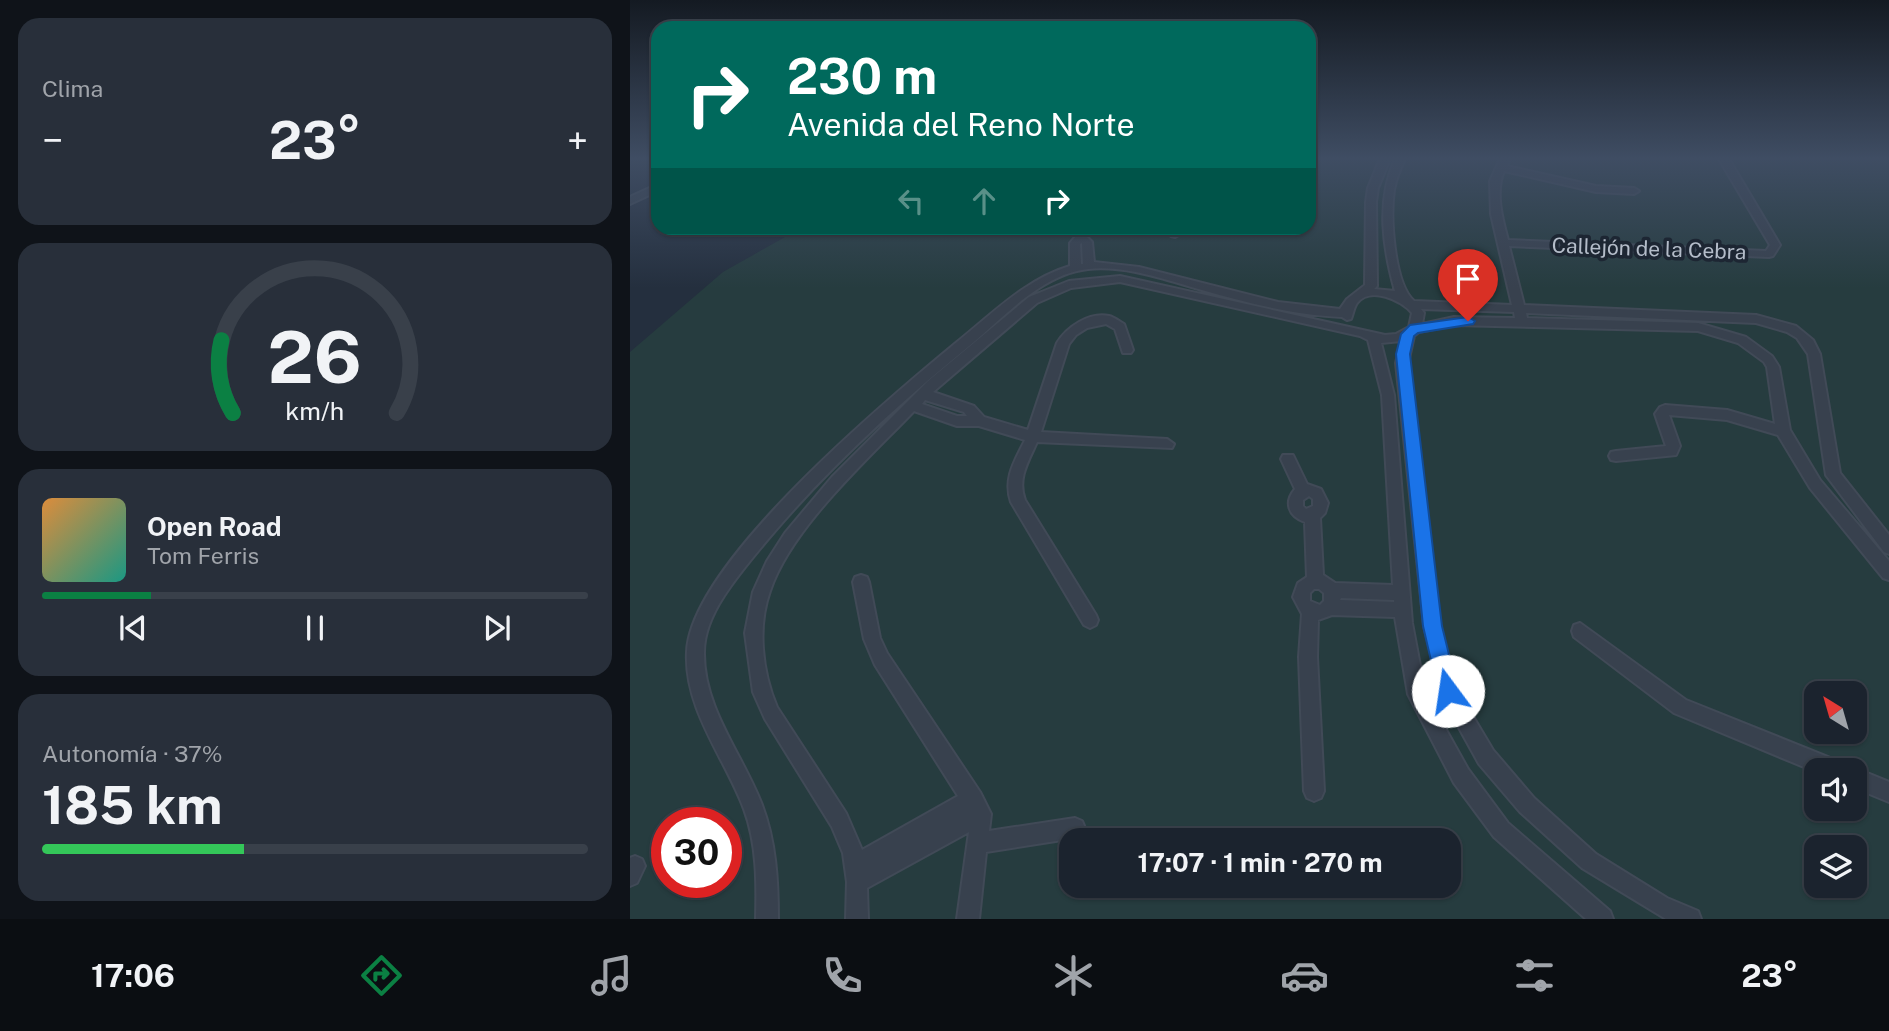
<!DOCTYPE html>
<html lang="es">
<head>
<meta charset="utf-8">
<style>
	body { margin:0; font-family:"Public Sans",sans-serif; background:#282f3a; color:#f1f3f6; height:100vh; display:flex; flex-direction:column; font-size:26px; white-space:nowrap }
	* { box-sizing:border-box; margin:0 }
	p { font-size:23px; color:#a0a4aa }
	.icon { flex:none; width:38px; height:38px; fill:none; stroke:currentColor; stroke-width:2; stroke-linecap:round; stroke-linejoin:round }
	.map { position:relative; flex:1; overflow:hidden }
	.sheet { display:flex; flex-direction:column; gap:18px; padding:18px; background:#0f1319; width:630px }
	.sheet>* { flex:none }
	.top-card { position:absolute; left:21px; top:21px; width:665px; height:214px; border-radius:21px; box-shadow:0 2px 5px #0004,0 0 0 2px #39404a; background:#00695c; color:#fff; overflow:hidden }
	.needle { width:46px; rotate:323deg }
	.tools { position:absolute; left:1174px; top:681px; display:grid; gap:14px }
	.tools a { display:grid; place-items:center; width:63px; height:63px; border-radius:14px; background:#1b232e; box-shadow:0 2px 5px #0004,0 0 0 2px #39404a; font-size:35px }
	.speed { position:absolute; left:21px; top:807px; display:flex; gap:14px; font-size:35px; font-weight:700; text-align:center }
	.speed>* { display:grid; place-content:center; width:91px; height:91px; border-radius:50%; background:#1b232e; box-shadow:0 2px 5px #0004,0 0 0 2px #39404a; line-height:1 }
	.speed .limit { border:10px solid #d22; background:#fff; color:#111 }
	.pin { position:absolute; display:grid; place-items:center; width:60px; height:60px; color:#fff; margin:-72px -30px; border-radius:50% 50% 50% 0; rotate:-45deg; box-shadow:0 0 7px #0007 }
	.pin .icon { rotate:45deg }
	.me { position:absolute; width:77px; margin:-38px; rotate:346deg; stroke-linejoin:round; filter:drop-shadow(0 0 5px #0008) }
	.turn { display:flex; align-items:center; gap:24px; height:147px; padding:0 21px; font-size:32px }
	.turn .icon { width:91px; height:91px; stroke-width:2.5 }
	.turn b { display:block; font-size:49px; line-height:60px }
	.lanes { display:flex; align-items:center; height:66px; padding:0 21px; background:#0003; justify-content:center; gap:35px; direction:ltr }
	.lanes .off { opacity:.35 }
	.big { font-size:52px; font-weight:700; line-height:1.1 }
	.sheet .widget { flex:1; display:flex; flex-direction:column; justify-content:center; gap:10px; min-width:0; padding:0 24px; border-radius:21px; background:#282f3a }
	.sheet .dial { align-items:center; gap:0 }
	.dial svg { height:182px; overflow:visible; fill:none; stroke:#39404a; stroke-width:7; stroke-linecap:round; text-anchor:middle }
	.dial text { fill:#f1f3f6; stroke:none }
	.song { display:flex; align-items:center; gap:21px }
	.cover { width:84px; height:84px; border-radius:10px; background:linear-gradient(135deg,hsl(30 70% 55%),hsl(170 70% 35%)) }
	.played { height:7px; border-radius:4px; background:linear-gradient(90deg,#0b8043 20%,#39404a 20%) }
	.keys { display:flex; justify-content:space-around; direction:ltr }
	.heat { display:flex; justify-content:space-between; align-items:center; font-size:38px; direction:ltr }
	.charge { height:10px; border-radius:5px; background:linear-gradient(90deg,#34c759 37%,#39404a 0) }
	.trip { position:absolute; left:429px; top:828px; width:402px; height:70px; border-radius:21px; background:#1b232e; box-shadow:0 2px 5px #0004,0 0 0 2px #39404a; font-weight:700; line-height:70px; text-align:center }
	.menu { display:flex; height:112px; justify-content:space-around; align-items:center; background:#0b0e12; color:#a0a4aa }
	.menu .icon { width:49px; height:49px }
	.menu .on { color:#0b8043 }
	.menu b { font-size:32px; color:#f1f3f6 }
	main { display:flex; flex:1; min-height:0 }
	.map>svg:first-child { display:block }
</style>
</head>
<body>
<main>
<section class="sheet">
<div class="widget"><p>Clima</p>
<div class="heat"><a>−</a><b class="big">23°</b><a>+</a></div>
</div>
<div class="widget dial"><svg viewBox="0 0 100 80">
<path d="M14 69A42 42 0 1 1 86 69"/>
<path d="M14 69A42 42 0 0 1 9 37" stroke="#0b8043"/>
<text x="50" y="56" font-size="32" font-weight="700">26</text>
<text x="50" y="72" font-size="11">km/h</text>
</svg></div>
<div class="widget">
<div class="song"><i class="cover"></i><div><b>Open Road</b><p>Tom Ferris</p></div></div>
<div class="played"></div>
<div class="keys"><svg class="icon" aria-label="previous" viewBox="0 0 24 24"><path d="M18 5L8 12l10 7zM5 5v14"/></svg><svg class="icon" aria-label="pause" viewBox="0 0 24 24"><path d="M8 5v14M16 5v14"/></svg><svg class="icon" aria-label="next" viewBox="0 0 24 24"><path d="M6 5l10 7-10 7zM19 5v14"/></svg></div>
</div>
<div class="widget"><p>Autonomía · 37%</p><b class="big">185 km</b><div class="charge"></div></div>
</section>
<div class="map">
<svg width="1259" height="919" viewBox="0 0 1259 919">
	<rect width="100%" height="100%" fill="#242f3e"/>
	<!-- green -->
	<path fill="#263c3f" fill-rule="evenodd" d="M 679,159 L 1259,159 L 1259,919 L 0,919 L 0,352 L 93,272 L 171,228 L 679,228 ZM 1186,693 L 1225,693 L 1225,732 L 1186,732 ZM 1186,770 L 1225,770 L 1225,808 L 1186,808 ZM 37,822 L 96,822 L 96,882 L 37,882 ZM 441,840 L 819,840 L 819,886 L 441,886 ZM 1186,847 L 1225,847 L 1225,886 L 1186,886 Z"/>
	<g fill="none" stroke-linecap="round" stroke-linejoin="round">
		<!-- minor casing -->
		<g stroke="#414a57" stroke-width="4">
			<g id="minor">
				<path d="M 750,159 L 760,159 L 748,188 L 746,202 L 747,286 L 744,289 L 765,291 C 753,248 746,201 765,159 L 775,159 C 770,169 766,179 764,190 C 760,217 764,284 784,301 L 882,305 L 861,214 L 860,181 L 870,159 L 880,159 L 877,166 L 966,186 L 1004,188 L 1009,191 L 1004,194 L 966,192 L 874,171 C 865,192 872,218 878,240 L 1136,251 L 1140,245 L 1089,159 L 1099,159 L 1150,245 L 1143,256 L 1139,257 L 879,246 L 894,305 L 1126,315 L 1166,326 L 1183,340 L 1190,354 L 1210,473 L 1259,535 L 1259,554 L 1254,552 L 1196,475 L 1178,354 L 1167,338 L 1157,332 L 1126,323 L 896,313 L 897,318 L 1068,323 L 1116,337 L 1142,356 L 1149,367 L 1160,430 L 1190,480 L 1259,561 L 1259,580 L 1253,578 L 1180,488 L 1148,435 L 1097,420 L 1039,415 L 1050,446 L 1046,455 L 986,461 L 981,460 L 979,456 L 981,452 L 986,451 L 1036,446 L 1025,414 L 1030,407 L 1035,405 L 1097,410 L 1145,424 L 1137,367 L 1134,362 L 1108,343 L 1068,331 L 824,325 L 789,332 L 784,336 L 778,363 L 810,626 L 826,688 L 863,750 L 904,798 L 966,854 L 1037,898 L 1068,911 L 1071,919 L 1036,919 L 952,868 L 890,812 L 849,764 L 812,697 L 794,626 L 766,363 L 771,341 L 751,343 L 764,395 L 782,623 L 795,692 L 838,769 L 878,823 L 980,911 L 983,919 L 956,919 L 864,837 L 824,783 L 778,694 L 765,617 L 702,615 L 688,620 L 687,657 L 694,791 L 691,798 L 684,801 L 677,798 L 674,791 L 669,657 L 672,614 L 663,597 L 668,583 L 677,577 L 675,522 C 658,516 654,502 665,489 L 651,459 L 653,455 L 663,455 L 677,484 L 691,489 L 698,503 L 695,513 L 690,518 L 693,575 L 705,583 L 763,585 L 752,395 L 738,340 L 730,336 L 490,282 L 441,288 L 407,303 L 303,392 L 344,406 L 354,417 L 398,430 L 427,343 C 437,327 459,312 479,316 C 484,317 490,322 494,324 L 503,350 L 501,353 L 493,353 L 485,329 L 476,324 L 457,328 L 446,335 L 439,344 L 411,432 L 537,439 L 544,444 L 542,448 L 407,442 C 398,462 387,479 395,500 L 466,615 L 468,620 L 466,625 L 460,628 L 454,625 L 381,502 C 373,478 385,461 395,440 L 349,426 L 327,426 L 284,411 C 238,459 161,528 140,591 C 127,627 132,672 147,707 L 216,813 L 232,850 L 328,796 L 245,665 L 234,639 L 223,582 L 225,577 L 231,575 L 237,577 L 239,582 L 250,638 L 257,653 L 350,792 L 361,814 L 359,831 L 445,818 L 452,821 L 455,828 L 452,835 L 445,838 L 356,852 L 349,919 L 327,919 L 339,832 L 237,888 L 238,919 L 216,919 L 217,882 L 213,853 L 202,827 L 135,719 L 123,692 L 115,633 L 123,592 L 137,561 L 155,533 L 202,477 L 298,381 L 399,297 L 439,281 L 490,276 L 755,335 L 766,334 L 779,327 L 782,313 C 772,300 740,286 727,303 C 724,307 723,314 721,319 L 717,320 L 712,317 C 663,315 618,303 572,290 C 536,280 496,265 458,269 C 413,274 377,314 344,342 C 273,400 205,461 145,531 C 127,552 109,573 94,596 C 83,613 74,632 74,652 C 73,708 113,755 132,805 C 146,842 148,881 148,919 L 126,919 C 127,882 127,844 114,809 C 95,758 54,709 57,652 C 60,564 259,398 327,342 C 362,314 396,279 440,266 L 440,243 L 446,236 L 447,228 L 457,228 L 456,236 L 462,242 L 464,262 L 509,267 L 648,302 L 710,309 L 717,299 L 735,285 L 736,202 L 738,188 ZM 452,243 L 453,264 L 451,264 L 450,244 ZM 791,309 L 884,312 L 885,318 L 824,317 L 792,324 L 794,313 ZM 295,400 L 334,412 L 337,416 L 327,416 L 292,404 ZM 679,496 L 683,499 L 683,506 L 676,509 L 673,506 L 673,500 ZM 684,589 L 689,589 L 694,593 L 694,601 L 690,605 L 680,601 L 680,593 ZM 711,598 L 764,600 L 764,602 L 710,600 Z"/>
				<path d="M 28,165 L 28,172 L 25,171 L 23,168 Z"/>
				<path d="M 28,184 L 28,191 L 0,204 L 0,197 Z"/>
				<path d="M 535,228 L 545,228 L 550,234 L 545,237 L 541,236 Z"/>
				<path d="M 950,623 L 1056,700 L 1213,763 L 1215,770 L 1186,772 L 1044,713 L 944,637 L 942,631 L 944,625 Z"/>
				<path d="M 1225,768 L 1259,782 L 1259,802 L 1225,788 L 1225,770 L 1221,770 Z"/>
				<path d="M 5,856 L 12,859 L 15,866 L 7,883 L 0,886 L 0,858 Z"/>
			</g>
		</g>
		<!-- minor -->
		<use href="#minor" fill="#38414e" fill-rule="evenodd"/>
	</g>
	<!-- sky -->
	<linearGradient id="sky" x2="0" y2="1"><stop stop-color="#141a22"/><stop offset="0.55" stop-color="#3f4d63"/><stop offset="1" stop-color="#3f4d63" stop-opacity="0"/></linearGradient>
	<rect width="1259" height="288" fill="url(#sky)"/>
	<!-- route -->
	<path fill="#1a73e8" stroke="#114b97" stroke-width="2" d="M 838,317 L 845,321 L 843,324 L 788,333 L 784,336 L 780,354 L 812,626 L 828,691 L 825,698 L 818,701 L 811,698 L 808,691 L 793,626 L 766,354 L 771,334 L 780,325 Z"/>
	<g text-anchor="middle" stroke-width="7" stroke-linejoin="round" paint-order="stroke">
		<!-- far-street labels -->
		<g font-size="21" fill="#b4bcc9" stroke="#1d2633">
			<text transform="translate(1019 249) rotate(2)" y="7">Callejón de la Cebra</text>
		</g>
	</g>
</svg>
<div class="tools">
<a><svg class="needle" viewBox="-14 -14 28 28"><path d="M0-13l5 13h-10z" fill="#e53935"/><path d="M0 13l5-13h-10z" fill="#a0a4aa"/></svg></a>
<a><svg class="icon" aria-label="sound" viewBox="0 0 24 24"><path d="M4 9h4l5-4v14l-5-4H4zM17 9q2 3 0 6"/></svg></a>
<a><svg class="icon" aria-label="layers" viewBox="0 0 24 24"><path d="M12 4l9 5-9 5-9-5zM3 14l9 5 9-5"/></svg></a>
</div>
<div class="speed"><div class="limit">30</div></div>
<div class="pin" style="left:838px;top:321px;background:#d93025"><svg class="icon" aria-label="arrive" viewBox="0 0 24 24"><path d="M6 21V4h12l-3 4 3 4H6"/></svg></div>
<svg class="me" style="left:818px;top:691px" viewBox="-20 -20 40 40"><circle r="19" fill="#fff"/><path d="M0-13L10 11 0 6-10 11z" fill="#1a73e8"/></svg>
<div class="trip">17:07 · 1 min · 270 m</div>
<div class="top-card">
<div class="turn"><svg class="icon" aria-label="right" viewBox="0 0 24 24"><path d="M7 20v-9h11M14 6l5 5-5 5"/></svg><div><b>230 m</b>Avenida del Reno Norte</div></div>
<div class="lanes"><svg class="icon off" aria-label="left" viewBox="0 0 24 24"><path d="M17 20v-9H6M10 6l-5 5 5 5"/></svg><svg class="icon off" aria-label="ahead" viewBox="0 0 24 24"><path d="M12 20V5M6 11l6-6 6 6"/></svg><svg class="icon" aria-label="right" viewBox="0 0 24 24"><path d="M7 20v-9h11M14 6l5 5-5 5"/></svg></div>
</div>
</div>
</main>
<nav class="menu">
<b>17:06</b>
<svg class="icon on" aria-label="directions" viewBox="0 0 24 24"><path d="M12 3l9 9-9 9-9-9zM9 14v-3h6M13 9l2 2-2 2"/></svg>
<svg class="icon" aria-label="music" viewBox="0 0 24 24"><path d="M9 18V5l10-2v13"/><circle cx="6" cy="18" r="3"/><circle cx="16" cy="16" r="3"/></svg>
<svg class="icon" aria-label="phone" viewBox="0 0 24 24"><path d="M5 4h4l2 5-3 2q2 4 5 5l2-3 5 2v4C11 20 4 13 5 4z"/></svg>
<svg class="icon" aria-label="climate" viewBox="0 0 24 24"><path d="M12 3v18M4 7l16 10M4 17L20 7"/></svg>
<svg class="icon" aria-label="car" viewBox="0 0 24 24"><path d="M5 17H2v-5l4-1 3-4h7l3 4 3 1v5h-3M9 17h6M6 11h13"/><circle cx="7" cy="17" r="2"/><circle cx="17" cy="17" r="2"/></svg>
<svg class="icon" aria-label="filters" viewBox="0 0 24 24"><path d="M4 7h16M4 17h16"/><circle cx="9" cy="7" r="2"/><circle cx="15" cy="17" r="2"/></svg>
<b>23°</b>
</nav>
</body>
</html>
